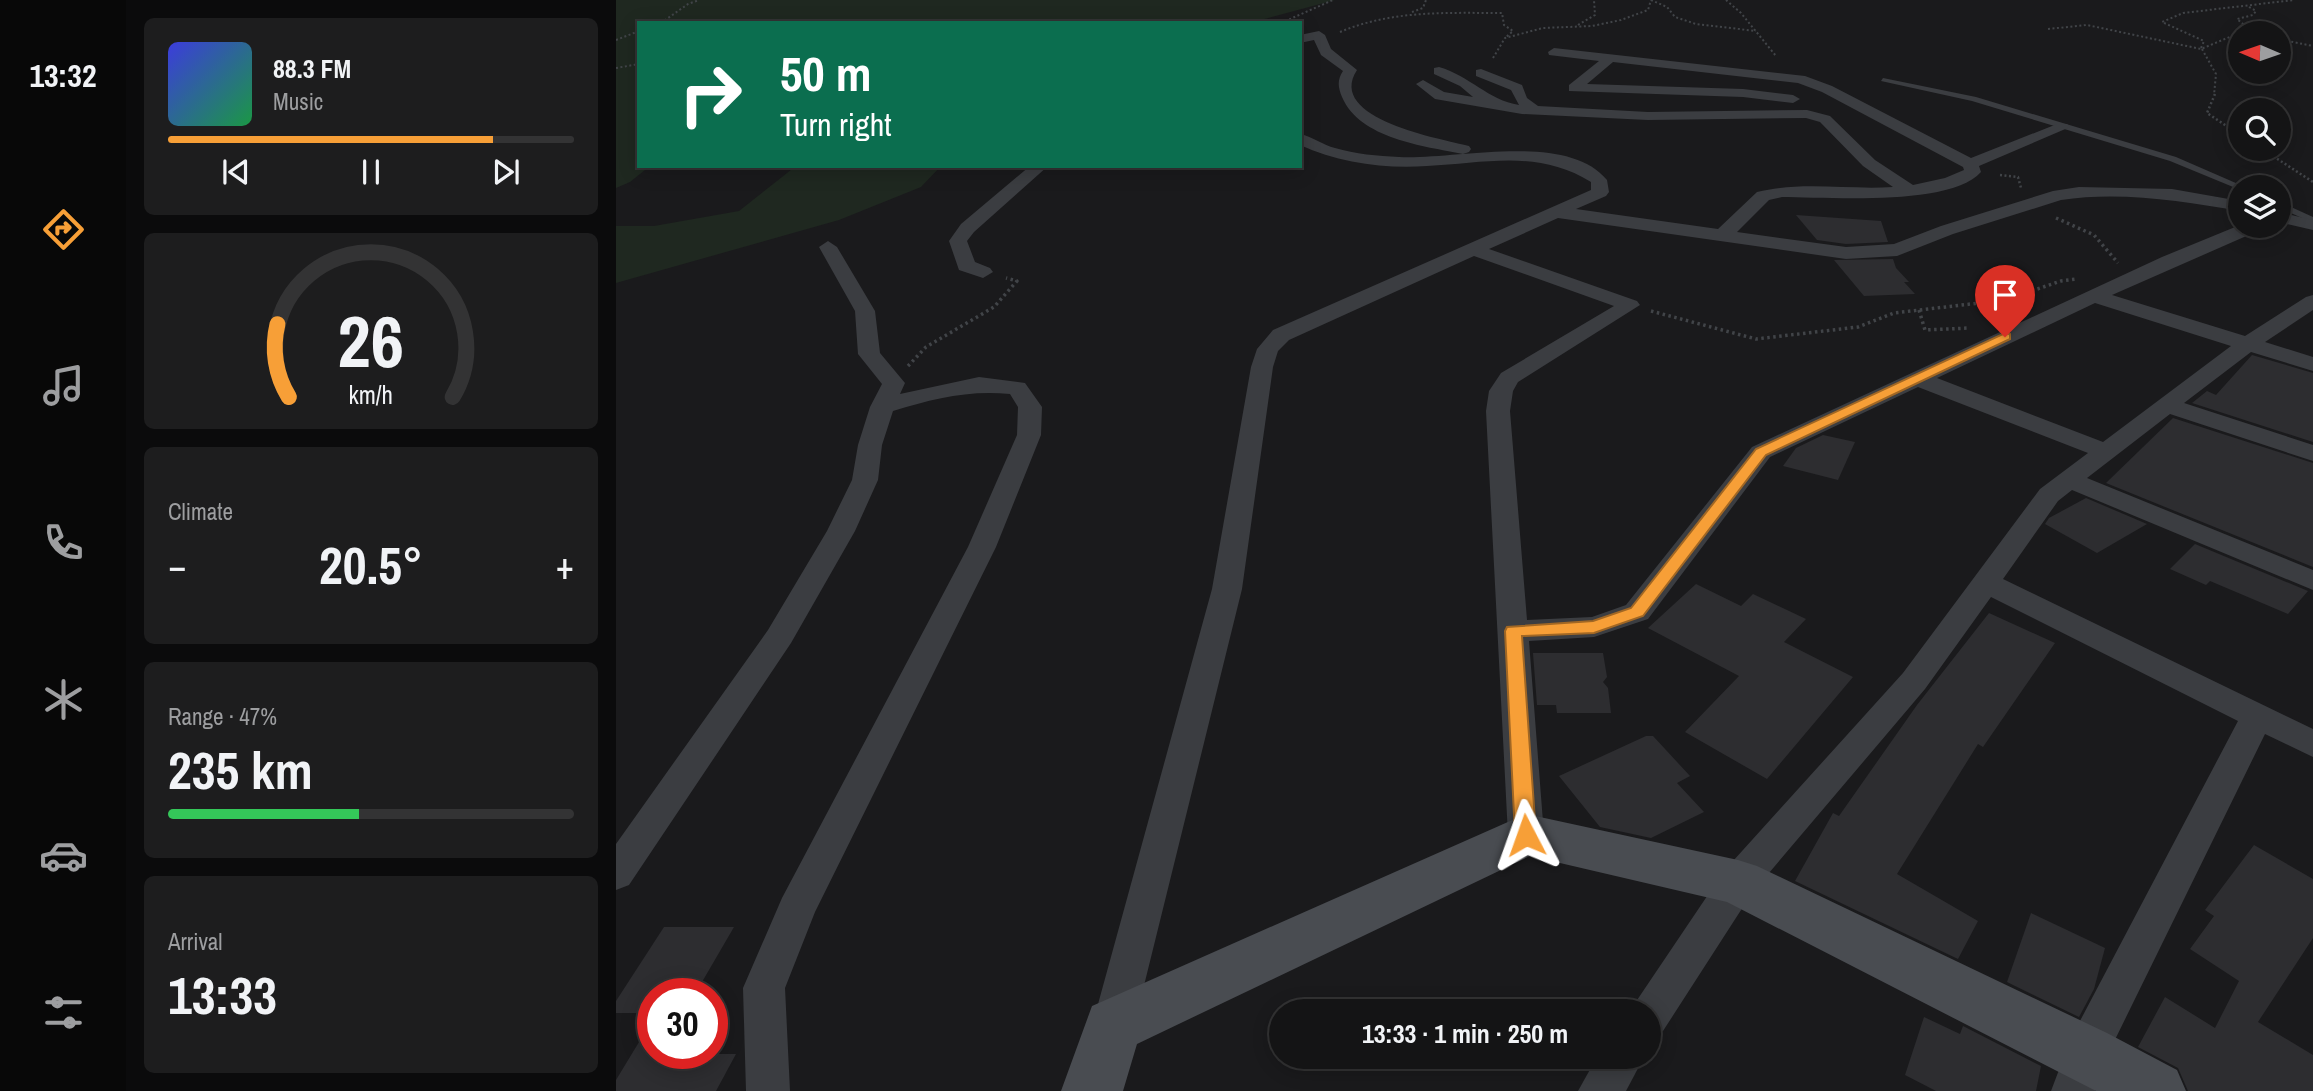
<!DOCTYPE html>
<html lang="en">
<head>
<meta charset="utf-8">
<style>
	body { margin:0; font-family:"Archivo Narrow",sans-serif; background:#1d1d1e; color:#f1f3f6; height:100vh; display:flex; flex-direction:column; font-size:26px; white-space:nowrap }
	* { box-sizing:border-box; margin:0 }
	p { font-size:23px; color:#9d9ea0 }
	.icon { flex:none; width:38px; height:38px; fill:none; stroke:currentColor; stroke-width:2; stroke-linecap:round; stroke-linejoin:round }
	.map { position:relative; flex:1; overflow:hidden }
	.details { display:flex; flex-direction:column; gap:18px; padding:18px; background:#0b0b0c; width:490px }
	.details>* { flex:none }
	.top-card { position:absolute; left:21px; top:21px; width:665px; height:147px; border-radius:0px; box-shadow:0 4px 18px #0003,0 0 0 2px #333334; background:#0b6e4f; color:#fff; overflow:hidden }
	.needle { width:46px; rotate:272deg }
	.fabs { position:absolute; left:1612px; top:21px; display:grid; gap:14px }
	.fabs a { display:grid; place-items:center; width:63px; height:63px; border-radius:50%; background:#141415; box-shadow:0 4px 18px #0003,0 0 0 2px #333334; font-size:35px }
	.speed { position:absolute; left:21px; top:978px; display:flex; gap:14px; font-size:35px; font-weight:700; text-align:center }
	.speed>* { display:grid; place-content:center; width:91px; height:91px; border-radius:50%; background:#141415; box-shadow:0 4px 18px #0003,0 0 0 2px #333334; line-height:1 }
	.speed .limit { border:10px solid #d22; background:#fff; color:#111 }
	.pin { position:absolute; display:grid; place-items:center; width:60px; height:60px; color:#fff; margin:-72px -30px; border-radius:50% 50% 50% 0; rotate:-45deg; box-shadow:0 0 7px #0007 }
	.pin .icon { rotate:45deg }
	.me { position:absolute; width:77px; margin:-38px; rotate:356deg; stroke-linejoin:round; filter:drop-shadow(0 0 5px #0008) }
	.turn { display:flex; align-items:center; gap:24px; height:147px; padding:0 28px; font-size:32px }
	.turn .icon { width:91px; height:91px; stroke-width:2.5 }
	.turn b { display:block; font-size:49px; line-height:60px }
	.big { font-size:52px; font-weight:700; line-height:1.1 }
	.details .widget { flex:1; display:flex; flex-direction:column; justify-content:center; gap:10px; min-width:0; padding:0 24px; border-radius:10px; background:#1d1d1e }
	.details .dial { align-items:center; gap:0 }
	.dial svg { height:182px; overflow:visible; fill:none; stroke:#333334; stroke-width:7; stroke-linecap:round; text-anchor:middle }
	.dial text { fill:#f1f3f6; stroke:none }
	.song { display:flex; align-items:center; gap:21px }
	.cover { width:84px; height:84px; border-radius:10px; background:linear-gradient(135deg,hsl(240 70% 55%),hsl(140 70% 35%)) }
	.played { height:7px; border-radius:4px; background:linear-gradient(90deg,#f79f37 80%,#333334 80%) }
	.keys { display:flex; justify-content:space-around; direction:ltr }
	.heat { display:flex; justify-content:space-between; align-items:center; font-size:38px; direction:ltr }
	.charge { height:10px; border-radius:5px; background:linear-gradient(90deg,#34c759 47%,#333334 0) }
	.trip { position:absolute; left:653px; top:999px; width:392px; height:70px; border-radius:35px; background:#141415; box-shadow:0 4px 18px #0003,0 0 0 2px #333334; font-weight:700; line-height:70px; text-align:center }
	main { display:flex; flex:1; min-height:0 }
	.tabs { display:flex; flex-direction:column; width:126px; justify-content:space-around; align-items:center; background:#080808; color:#9d9ea0 }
	.tabs .icon { width:49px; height:49px }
	.tabs .active { color:#f79f37 }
	.tabs b { font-size:32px; color:#f1f3f6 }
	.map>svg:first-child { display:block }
</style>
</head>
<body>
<main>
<nav class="tabs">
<b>13:32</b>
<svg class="icon active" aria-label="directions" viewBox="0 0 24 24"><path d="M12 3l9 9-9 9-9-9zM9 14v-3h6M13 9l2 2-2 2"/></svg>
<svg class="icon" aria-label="music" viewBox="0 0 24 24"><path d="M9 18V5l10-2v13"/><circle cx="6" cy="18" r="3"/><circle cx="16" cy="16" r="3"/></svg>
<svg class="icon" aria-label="phone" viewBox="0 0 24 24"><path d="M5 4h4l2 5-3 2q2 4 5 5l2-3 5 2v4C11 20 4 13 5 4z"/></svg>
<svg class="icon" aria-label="climate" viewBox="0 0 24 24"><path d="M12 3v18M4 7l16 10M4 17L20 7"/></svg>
<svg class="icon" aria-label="car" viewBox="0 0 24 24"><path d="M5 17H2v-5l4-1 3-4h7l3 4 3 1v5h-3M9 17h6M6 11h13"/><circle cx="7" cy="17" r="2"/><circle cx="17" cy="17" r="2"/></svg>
<svg class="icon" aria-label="filters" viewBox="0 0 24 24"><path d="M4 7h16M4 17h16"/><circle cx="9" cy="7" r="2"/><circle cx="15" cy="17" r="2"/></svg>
</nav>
<section class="details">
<div class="widget">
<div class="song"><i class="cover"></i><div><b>88.3 FM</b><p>Music</p></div></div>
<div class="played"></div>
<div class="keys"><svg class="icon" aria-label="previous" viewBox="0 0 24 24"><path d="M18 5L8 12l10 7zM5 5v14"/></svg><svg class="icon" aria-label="pause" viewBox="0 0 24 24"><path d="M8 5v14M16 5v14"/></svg><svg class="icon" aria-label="next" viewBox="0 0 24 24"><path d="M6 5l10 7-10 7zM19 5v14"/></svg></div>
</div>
<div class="widget dial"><svg viewBox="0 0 100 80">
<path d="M14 69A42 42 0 1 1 86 69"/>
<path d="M14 69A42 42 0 0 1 9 37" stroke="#f79f37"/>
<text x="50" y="56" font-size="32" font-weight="700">26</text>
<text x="50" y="72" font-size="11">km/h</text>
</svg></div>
<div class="widget"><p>Climate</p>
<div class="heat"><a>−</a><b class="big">20.5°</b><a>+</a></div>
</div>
<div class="widget"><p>Range · 47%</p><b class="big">235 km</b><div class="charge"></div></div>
<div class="widget"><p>Arrival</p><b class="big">13:33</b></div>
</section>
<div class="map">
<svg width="1697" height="1091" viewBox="0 0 1697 1091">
	<rect width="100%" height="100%" fill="#1a1a1c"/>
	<!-- green -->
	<g fill="#1f2820">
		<path d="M 0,0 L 719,0 L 634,23 L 23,23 L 23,166 L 34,166 L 14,182 L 0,188 Z"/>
		<path d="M 180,166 L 325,166 L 305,187 L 223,220 L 0,283 L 0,226 L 38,226 L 123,211 Z"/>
	</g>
	<!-- building -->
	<g fill="#2d2d30">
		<path d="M 1180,215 L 1265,221 L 1272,242 L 1230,244 L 1201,240 Z"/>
		<path d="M 1277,259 L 1280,268 L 1293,282 L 1288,282 L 1299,294 L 1248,296 L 1218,260 Z"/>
		<path d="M 1636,355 L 1697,373 L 1697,442 L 1576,403 L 1591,391 L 1600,395 Z"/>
		<path d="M 1557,418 L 1697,463 L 1697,567 L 1490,483 Z"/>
		<path d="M 1207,435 L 1239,442 L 1222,480 L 1167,466 L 1180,448 Z"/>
		<path d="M 1470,498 L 1531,524 L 1481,553 L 1429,524 L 1433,518 Z"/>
		<path d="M 1579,544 L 1692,591 L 1672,614 L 1594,581 L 1590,585 L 1554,569 Z"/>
		<path d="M 1080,584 L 1125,606 L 1137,594 L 1190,619 L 1168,642 L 1237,677 L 1151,779 L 1069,732 L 1123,676 L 1032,628 Z"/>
		<path d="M 1373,613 L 1439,643 L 1367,747 L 1362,744 L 1281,874 L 1362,921 L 1342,959 L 1179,881 L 1217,813 L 1223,816 L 1301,705 Z"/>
		<path d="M 917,653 L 987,653 L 991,677 L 987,682 L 992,688 L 995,713 L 941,713 L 940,705 L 921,705 Z"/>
		<path d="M 1030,736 L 1037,736 L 1074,776 L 1061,783 L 1088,812 L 1035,838 L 984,827 L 943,776 Z"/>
		<path d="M 1638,845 L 1697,879 L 1697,938 L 1642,1022 L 1697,1055 L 1697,1091 L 1572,1091 L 1562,1068 L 1522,1047 L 1549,997 L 1599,1028 L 1623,981 L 1574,949 L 1598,916 L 1589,910 Z"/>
		<path d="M 1415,913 L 1489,948 L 1478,989 L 1463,1017 L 1391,982 Z"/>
		<path d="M 48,927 L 118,927 L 79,994 L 37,994 L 37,1013 L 0,1013 L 0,1001 Z"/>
		<path d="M 1308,1017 L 1344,1034 L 1347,1026 L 1425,1066 L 1420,1091 L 1320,1091 L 1289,1075 Z"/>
		<path d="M 37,1019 L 37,1054 L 120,1054 L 100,1091 L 0,1091 L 0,1080 Z"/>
	</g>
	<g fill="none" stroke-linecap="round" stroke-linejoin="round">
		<!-- path-far2 -->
		<g stroke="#414448" stroke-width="2" stroke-dasharray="2 2.5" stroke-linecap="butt">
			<path d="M 1035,0 L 1051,7 L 1059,17 L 1080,24 L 1140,31"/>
			<path d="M 1110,0 L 1125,13 L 1160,56"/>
			<path d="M 1633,7 L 1640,11 L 1637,15 L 1621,19 L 1638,33"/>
			<path d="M 796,12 L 807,8 L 810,0"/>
			<path d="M 45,23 L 72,4 L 83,0"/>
			<path d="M 280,23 L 313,20 L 481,23"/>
			<path d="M 665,23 L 717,0"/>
			<path d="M 962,25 L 979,15 L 978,0"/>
			<path d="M 1432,29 L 1471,25 L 1585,49 L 1623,33 L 1633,33"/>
			<path d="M 724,32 C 776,10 830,13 886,13 L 888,25 L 897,31 L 889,38"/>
			<path d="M 1662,39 L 1697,46"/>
			<path d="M 0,40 L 23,31"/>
			<path d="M 1585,48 L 1588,41 L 1546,22 L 1567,13 L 1678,0"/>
			<path d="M 1586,49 L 1600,74 L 1598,95"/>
			<path d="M 877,58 L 889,38 L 927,28 L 976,26 L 1005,20 L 1032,10 L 1035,0"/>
			<path d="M 0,68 L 23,64"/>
		</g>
		<!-- path-far1 -->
		<g stroke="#414448" stroke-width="2.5" stroke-dasharray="2 2.5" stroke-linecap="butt">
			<path d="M 1599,94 L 1591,113 L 1624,135"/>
			<path d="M 1646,149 L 1697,182"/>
			<path d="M 1384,175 L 1402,177 L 1405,188"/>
		</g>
		<!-- path -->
		<g stroke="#414448" stroke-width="3.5" stroke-dasharray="2.5 3.5" stroke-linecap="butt">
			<path d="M 1440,218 L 1478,235 L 1502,263"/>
			<path d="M 1303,310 L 1309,330 L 1353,328"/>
			<path d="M 1035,311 L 1140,339 L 1242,327 L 1278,313 L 1389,300 L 1445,281 L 1460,279"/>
			<path d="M 292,366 L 310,347 L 378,307 L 401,281 L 390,278"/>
		</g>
		<!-- lane -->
		<g fill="#3b3d41" fill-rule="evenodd">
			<path d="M 1267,78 L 1360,97 L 1560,157 L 1629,187 L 1622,189 L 1554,161 L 1356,101 L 1265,81 Z"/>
			<path d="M 1662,201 L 1697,217 L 1697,223 L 1662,207 Z"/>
		</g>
		<!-- street -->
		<g fill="#3b3d41" fill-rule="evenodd">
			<path d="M 703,31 L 709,35 L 715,49 L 741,70 C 709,119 826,139 853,146 L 855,149 L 853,152 L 847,154 C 808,146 744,139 726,97 C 722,87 721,80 727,71 L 705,55 L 698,40 L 684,43 L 684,35 Z"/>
			<path d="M 938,48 L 1189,76 L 1216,86 L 1355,158 L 1441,124 L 1451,124 L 1454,127 L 1363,166 L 1365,172 C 1334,207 1211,197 1166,197 L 1153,200 L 1121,232 L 1230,247 L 1278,244 L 1325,226 L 1437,191 L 1463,187 L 1556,189 L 1624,201 L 1624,211 C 1566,201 1504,191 1445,200 L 1337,234 L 1281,256 L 1230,259 L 942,218 L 873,249 L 1021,301 L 1024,305 L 902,382 L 897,391 L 894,411 L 911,620 L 976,617 L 1010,605 L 1136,447 L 1546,257 L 1624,225 L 1647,226 L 1644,230 L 1496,295 L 1629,336 L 1690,297 L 1697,295 L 1697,310 L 1649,342 L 1697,357 L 1697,371 L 1635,352 L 1568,403 L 1697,445 L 1697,461 L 1554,414 L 1471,478 L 1697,570 L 1697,590 L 1456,490 L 1442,501 L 1387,579 L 1697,729 L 1697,757 L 1649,734 L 1490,1058 L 1479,1091 L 1435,1091 L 1455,1038 L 1622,721 L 1375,597 L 1309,689 L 1136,893 L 1047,1031 L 1032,1037 L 1032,1012 L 1013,1012 L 1108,871 L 1287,673 L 1424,489 L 1472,453 L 1302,387 L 1154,457 L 1032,619 L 978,637 L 913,641 L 928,835 L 923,846 L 910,850 L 897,846 L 892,835 L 870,411 L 873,391 L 885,373 L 998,306 L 858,256 L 673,340 L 662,351 L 657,367 L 626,589 L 518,1026 L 512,1040 L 497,1046 L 482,1040 L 476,1026 L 596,589 L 635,367 L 641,349 L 657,330 L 975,190 L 975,182 C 922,149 870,163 811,166 C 769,169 723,163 684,145 L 684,134 C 697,137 707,145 719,148 C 739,154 762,156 783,157 C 839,160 951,131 991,180 L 993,192 L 990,196 L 960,209 L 1102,229 L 1141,192 C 1185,181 1232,190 1277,187 L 1247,166 L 1204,122 L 1190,118 L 1032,120 L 906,114 L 819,99 L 800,84 L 807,80 L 828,92 L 857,97 L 844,86 L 818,74 L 818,68 L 823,67 C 854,76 872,100 903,105 L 895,90 L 860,76 L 860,70 L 865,69 L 906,85 L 911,98 L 922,106 L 1032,112 L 1191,110 L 1214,116 L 1259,160 L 1297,185 L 1329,178 L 1348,170 L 1347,167 L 1206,92 L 1182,83 L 997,62 L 971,84 L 1127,89 L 1177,95 L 1184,99 L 1177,103 L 1127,97 L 953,91 L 953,85 L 983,61 L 933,55 L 932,52 ZM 1479,303 L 1615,346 L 1487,442 L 1321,378 Z"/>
			<path d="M 414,166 L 432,166 L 358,232 L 351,241 L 359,262 L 374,268 L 377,272 L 367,278 L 343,270 L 333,241 L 345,224 Z"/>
			<path d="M 1662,212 L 1697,220 L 1697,230 L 1662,222 Z"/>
			<path d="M 212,241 L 221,247 L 259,311 L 264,353 L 289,383 L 284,394 L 363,377 L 409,383 L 426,407 L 425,435 L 380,547 L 199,912 L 169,988 L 174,1091 L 130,1091 L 127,988 L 166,898 L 352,547 L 401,435 L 402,407 L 394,394 C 351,390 317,399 277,411 L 266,445 L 262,480 L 239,531 L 175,643 L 13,885 L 0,890 L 0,844 L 152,630 L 211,531 L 236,480 L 242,445 L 254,407 L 266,384 L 242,354 L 239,311 L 203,247 Z"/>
			<path d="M 981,1057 L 1028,1057 L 1010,1091 L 962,1091 Z"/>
		</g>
		<!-- secondary -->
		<path fill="#494c51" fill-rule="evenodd" d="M 910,814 L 1122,860 L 1141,866 L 1491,1033 L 1561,1070 L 1570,1091 L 1480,1091 L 1111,902 L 914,856 L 521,1044 L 507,1091 L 445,1091 L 476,1006 Z"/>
	</g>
	<!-- route -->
	<path fill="#f79f37" stroke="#a16724" stroke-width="2" d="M 1389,333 L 1394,334 L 1394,339 L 1150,455 L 1027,616 L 978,633 L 906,636 L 920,835 L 917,841 L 910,844 L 902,841 L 899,835 L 889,631 L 891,627 L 977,621 L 1015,608 L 1140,449 Z"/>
</svg>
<div class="fabs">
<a><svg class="needle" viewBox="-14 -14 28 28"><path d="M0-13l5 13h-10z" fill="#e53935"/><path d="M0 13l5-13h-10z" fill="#9d9ea0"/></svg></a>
<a><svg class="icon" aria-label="search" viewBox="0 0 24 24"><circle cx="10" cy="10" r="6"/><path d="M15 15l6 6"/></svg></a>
<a><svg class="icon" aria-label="layers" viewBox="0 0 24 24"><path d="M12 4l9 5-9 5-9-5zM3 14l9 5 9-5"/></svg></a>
</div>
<div class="speed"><div class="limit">30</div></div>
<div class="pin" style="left:1389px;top:337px;background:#d93025"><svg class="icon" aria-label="arrive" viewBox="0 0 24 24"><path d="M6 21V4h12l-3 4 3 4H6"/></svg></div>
<svg class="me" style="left:910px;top:835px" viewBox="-20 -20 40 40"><path d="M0-17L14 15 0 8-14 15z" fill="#f79f37" stroke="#fff" stroke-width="4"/></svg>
<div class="trip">13:33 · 1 min · 250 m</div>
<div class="top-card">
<div class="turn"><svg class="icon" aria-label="right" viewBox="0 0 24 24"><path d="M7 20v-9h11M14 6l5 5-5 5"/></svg><div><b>50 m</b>Turn right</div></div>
</div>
</div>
</main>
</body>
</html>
